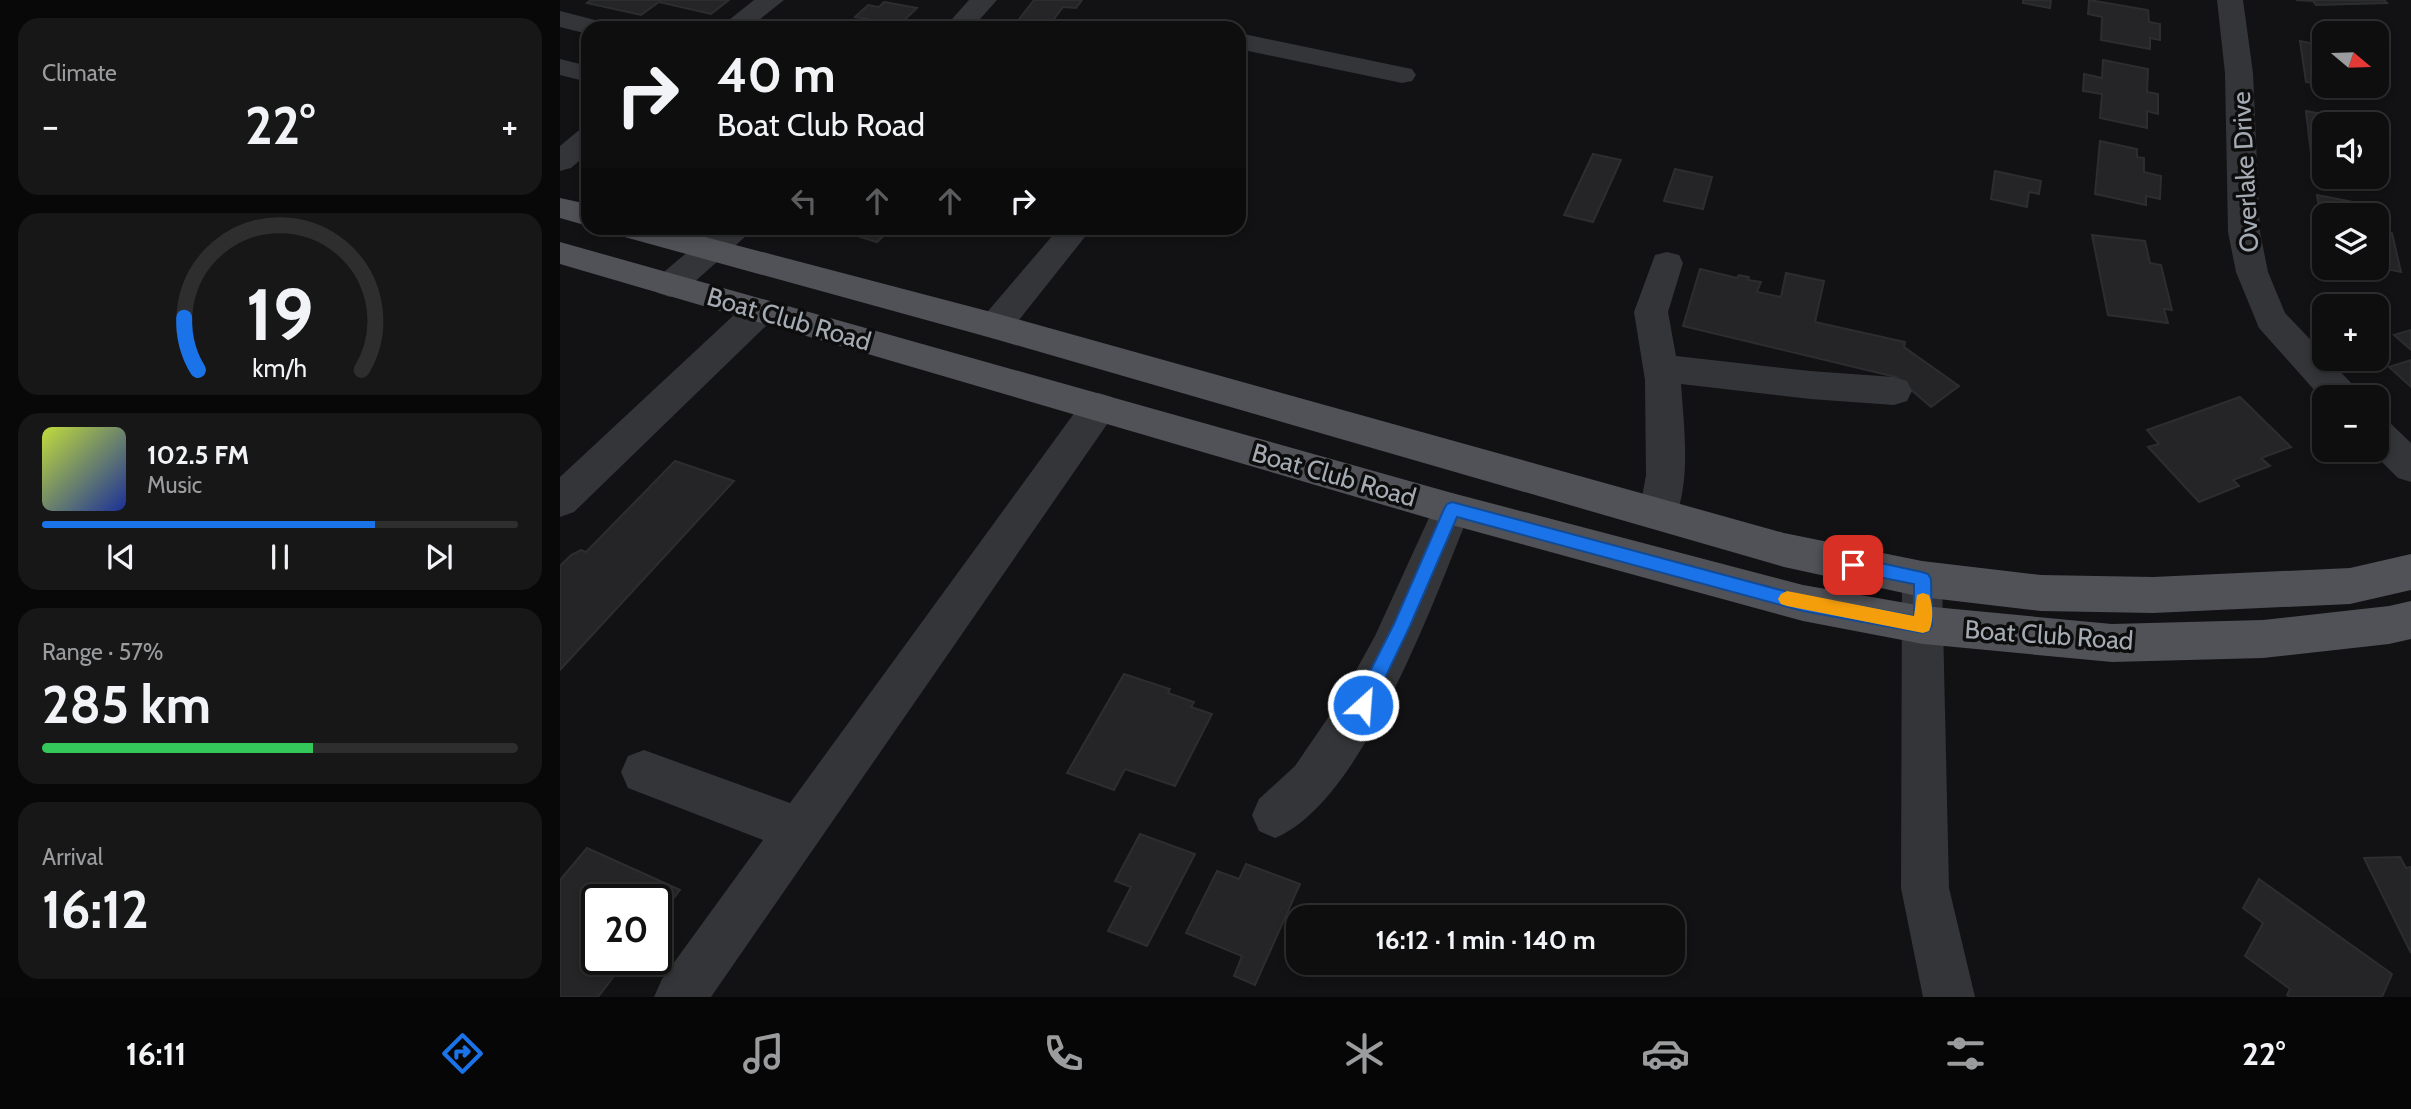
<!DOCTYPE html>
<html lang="en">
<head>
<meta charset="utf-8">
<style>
	body { margin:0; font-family:Cabin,sans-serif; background:#171718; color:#f1f3f6; height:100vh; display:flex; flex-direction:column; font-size:26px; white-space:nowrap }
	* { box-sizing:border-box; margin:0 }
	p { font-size:23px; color:#9b9c9e }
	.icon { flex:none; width:38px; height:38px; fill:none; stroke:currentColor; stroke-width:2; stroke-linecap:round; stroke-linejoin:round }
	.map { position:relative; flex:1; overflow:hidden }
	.details { display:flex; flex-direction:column; gap:18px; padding:18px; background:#080808; width:560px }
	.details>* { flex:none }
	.hud { position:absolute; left:21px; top:21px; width:665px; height:214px; border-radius:21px; box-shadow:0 4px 10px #0003,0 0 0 2px #2e2e2f; background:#0e0e0f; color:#f1f3f6; overflow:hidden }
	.needle { width:46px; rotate:109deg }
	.tools { position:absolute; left:1752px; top:21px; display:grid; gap:14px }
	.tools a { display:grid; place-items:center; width:77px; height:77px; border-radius:14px; background:#0e0e0f; box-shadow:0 4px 10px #0003,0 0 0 2px #2e2e2f; font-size:35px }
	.speed { position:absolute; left:21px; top:884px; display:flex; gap:14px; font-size:35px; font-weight:700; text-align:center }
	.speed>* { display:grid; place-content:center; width:91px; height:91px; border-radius:50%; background:#0e0e0f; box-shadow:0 4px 10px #0003,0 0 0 2px #2e2e2f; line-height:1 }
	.speed .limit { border:4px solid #111; border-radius:10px; background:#fff; color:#111 }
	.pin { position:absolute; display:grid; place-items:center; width:60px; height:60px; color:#fff; margin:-30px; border-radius:14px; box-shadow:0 4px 10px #0006 }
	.me { position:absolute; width:77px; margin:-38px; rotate:26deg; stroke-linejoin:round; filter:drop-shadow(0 0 5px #0008) }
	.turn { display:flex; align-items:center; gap:24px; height:147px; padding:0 21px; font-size:32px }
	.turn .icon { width:91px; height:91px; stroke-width:2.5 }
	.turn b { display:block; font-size:49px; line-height:60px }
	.lanes { display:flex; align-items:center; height:66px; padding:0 21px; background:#0003; justify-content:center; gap:35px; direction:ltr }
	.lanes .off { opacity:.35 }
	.big { font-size:52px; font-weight:800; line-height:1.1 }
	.details .tile { flex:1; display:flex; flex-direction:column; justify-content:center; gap:10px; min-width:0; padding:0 24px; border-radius:21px; background:#171718 }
	.details .dial { align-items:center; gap:0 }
	.dial svg { height:182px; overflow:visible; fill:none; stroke:#2e2e2f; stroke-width:7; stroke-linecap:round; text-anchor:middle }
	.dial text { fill:#f1f3f6; stroke:none }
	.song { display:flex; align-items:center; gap:21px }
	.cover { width:84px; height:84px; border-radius:10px; background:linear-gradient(135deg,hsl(70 70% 55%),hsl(230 70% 35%)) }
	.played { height:7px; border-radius:4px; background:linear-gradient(90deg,#1a73e8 70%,#2e2e2f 70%) }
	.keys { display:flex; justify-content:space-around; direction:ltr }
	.heat { display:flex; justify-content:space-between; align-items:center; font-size:38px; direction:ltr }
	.charge { height:10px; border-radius:5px; background:linear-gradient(90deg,#34c759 57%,#2e2e2f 0) }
	.trip { position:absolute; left:726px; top:905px; width:399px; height:70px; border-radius:21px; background:#0e0e0f; box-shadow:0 4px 10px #0003,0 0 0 2px #2e2e2f; font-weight:800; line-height:70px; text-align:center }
	.dock { display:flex; height:112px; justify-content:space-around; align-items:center; background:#060606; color:#9b9c9e }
	.dock .icon { width:49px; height:49px }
	.dock .active { color:#1a73e8 }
	.dock b { font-size:32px; color:#f1f3f6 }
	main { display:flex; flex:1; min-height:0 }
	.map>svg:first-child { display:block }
</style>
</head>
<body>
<main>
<section class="details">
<div class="tile"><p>Climate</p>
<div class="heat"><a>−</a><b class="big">22°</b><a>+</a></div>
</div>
<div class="tile dial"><svg viewBox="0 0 100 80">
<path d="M14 69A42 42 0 1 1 86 69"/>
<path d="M14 69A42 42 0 0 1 8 46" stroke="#1a73e8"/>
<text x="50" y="56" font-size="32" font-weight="700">19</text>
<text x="50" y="72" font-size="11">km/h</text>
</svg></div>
<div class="tile">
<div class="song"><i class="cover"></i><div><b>102.5 FM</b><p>Music</p></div></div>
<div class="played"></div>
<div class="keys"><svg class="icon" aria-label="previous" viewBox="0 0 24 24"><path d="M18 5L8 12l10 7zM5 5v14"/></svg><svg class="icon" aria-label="pause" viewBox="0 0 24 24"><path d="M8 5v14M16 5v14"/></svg><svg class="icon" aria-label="next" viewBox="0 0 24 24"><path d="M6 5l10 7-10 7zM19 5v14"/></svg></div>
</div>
<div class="tile"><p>Range · 57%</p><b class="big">285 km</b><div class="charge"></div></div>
<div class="tile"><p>Arrival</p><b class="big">16:12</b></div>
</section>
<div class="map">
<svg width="1851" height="997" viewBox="0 0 1851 997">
	<rect width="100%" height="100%" fill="#121214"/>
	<!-- building -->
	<g fill="#252527" stroke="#2c2d2f" stroke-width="2">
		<path d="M 31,0 L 169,0 L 151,14 L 99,2 L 81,15 L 27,3 Z"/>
		<path d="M 474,0 L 522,0 L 516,8 L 503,7 L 488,27 L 456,23 Z"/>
		<path d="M 1463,0 L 1491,0 L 1490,8 L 1463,3 Z"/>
		<path d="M 1529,0 L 1588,10 L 1589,22 L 1600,24 L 1600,40 L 1590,38 L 1590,49 L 1541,40 L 1542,17 L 1528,14 Z"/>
		<path d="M 1736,0 L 1824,0 L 1827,3 L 1756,5 L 1753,1 Z"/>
		<path d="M 324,2 L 357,8 L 336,28 L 298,28 L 308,19 L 295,17 L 308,5 L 319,7 Z"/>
		<path d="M 1740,41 L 1764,46 L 1764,85 L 1746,82 Z"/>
		<path d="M 1543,60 L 1588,69 L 1587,92 L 1598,94 L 1598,114 L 1587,111 L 1587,128 L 1540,118 L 1542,94 L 1523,91 L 1524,74 L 1542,78 Z"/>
		<path d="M 1816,80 L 1819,96 L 1767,86 L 1816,86 Z"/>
		<path d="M 1746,111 L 1790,119 L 1790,124 L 1764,124 L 1764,165 L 1752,163 Z"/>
		<path d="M 1540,141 L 1577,149 L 1577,157 L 1584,158 L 1584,172 L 1601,176 L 1600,199 L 1586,196 L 1586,205 L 1535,194 Z"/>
		<path d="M 1033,154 L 1061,160 L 1033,222 L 1004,215 Z"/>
		<path d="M 1115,169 L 1152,177 L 1143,209 L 1104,201 Z"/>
		<path d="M 1435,171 L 1481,181 L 1479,194 L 1469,192 L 1467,207 L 1431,199 Z"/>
		<path d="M 1757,195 L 1804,204 L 1806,215 L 1764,215 L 1764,237 Z"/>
		<path d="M 256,228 L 294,228 L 286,236 Z"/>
		<path d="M 298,228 L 332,228 L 317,242 L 291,234 Z"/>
		<path d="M 1816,230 L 1832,233 L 1841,272 L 1816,267 Z"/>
		<path d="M 1532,235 L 1585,241 L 1590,263 L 1601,265 L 1612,310 L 1604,309 L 1608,323 L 1548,315 Z"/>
		<path d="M 1140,269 L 1177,278 L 1179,275 L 1189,277 L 1188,280 L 1201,282 L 1197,292 L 1221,297 L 1226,273 L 1264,281 L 1255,322 L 1345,342 L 1344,347 L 1399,386 L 1371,407 L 1336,377 L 1123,326 Z"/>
		<path d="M 1851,330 L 1851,350 L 1834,335 Z"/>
		<path d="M 1851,360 L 1851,387 L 1829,367 Z"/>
		<path d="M 1680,397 L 1731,447 L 1701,458 L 1710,466 L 1673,480 L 1679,486 L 1639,502 L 1588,447 L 1599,444 L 1587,430 Z"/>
		<path d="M 115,461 L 174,481 L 0,670 L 0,566 L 11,555 L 21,550 L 26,552 Z"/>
		<path d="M 564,674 L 610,689 L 608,693 L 634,702 L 631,707 L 652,714 L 615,786 L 565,769 L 554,790 L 507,773 Z"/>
		<path d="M 580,834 L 635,854 L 587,946 L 548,931 L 571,887 L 555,881 Z"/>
		<path d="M 27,848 L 120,890 L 96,921 L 96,900 L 37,900 L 37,959 L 67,959 L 38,997 L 0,997 L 0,880 Z"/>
		<path d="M 1840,857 L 1846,868 L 1851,867 L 1851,953 L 1804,858 Z"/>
		<path d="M 686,864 L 740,884 L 695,985 L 674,976 L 682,956 L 626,933 L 657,871 L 679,879 Z"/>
		<path d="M 1699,879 L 1832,974 L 1822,997 L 1729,997 L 1727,995 L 1730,989 L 1685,956 L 1703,923 L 1683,908 Z"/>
	</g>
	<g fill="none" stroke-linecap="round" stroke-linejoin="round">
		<!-- minor -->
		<g fill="#343538" fill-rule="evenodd">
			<path d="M 194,0 L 224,0 L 189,28 L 159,28 Z"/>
			<path d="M 409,0 L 437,0 L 412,28 L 384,28 Z"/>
			<path d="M 1657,0 L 1683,0 L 1693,73 L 1700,232 L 1708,272 L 1725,313 L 1764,354 L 1764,359 L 1768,359 L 1795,387 L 1800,397 L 1764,397 L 1764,401 L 1699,328 L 1676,272 L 1668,232 L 1665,73 Z"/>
			<path d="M 0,11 L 43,22 L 47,28 L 28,28 L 28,34 L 0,27 Z"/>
			<path d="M 679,33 L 842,67 L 852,69 L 856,75 L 852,81 L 842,83 L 679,49 Z"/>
			<path d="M 0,59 L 28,66 L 28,82 L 0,75 Z"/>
			<path d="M 28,129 L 28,153 L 11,168 L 0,171 L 0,146 L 18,131 Z"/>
			<path d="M 156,228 L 191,228 L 186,236 L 122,293 L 110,297 L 98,293 L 93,285 L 98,277 Z"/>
			<path d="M 499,228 L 532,228 L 447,335 L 435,339 L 423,335 L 418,326 L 423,317 Z"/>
			<path d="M 1107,252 L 1119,255 L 1123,263 L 1108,312 L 1116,356 L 1250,371 L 1334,377 L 1347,381 L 1352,391 L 1347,401 L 1334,405 L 1250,399 L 1121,384 C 1124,429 1132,484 1112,526 L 1098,530 L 1084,526 L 1079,514 L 1086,475 L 1085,380 L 1074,312 L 1095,255 Z"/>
			<path d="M 200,299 L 212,302 L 217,311 L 212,320 L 14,512 L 0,517 L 0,477 L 188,302 Z"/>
			<path d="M 539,393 L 552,397 L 557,407 L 552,417 L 151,997 L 94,997 L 102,979 L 203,840 L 68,788 L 61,772 L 68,756 L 84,750 L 230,803 L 526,397 Z"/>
			<path d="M 1816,418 L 1829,422 L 1851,443 L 1851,482 L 1838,478 L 1810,450 L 1816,450 Z"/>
			<path d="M 892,493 L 906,498 L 911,509 C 876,595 803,802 715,838 L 699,831 L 692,815 L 699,799 L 735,766 L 778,703 L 815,636 L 878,498 Z"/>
			<path d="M 1362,561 L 1376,566 L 1382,579 L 1389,888 L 1415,997 L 1363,997 L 1341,888 L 1342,579 L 1348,566 Z"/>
		</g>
		<!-- major -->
		<g fill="#505257" fill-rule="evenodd">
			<path d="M 0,198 L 28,204 L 28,226 L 0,218 Z"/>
			<path d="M 56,228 L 111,228 L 435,313 L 1224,533 L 1362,561 L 1481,575 L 1593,577 L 1790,568 L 1851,554 L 1851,590 L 1790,604 L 1593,613 L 1481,611 L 1362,597 L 1224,567 L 435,339 L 61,236 Z"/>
			<path d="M 0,242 L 892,493 L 1243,585 L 1363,606 L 1552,624 L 1703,620 L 1829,606 L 1851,601 L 1851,639 L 1829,644 L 1703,658 L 1552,662 L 1363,644 L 1243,621 L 892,525 L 0,264 Z"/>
		</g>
	</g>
	<!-- route -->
	<path fill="#1a73e8" stroke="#114b97" stroke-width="2" d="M 892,502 L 1243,596 L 1354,616 L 1354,584 L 1293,572 L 1287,570 L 1285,565 L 1287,559 L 1293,557 L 1362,572 L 1368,574 L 1371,579 L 1372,625 L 1369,631 L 1363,633 L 1243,611 L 897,517 L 849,628 L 809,711 L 803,714 L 796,711 L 794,705 L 796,699 L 834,624 L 884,509 L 887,504 Z"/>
	<!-- slow -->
	<path fill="#f59e0b" d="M 1227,591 L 1354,616 L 1357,595 L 1363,593 L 1369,595 C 1373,604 1374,621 1369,631 L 1363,633 L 1227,606 L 1221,604 L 1218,599 L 1221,594 Z"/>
	<g text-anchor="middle" stroke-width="7" stroke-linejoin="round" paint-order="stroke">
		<!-- street labels -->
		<g font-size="26" fill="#a5abb3" stroke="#0d0d0e">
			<text transform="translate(1685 172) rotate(-93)" y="9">Overlake Drive</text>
			<text transform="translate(229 319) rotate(16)" y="9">Boat Club Road</text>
			<text transform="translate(774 475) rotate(16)" y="9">Boat Club Road</text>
			<text transform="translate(1489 635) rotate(4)" y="9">Boat Club Road</text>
		</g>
	</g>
</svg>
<div class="tools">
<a><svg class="needle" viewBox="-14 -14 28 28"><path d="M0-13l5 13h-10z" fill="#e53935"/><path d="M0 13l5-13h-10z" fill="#9b9c9e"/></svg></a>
<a><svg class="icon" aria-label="sound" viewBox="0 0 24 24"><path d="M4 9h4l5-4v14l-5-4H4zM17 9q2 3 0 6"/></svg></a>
<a><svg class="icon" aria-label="layers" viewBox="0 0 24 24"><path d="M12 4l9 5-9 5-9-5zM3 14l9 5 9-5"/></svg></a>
<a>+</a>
<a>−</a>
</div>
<div class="speed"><div class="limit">20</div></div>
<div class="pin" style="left:1293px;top:565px;background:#d93025"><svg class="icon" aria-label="arrive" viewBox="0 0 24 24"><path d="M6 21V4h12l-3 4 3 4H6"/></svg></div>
<svg class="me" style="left:803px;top:705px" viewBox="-20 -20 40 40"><circle r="17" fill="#1a73e8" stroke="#fff" stroke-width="3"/><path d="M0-11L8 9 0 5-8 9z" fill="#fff"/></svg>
<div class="trip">16:12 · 1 min · 140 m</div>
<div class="hud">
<div class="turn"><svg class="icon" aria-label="right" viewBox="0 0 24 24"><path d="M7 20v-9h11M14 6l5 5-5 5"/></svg><div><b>40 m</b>Boat Club Road</div></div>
<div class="lanes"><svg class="icon off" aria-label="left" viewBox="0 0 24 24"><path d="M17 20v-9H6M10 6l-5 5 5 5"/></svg><svg class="icon off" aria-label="ahead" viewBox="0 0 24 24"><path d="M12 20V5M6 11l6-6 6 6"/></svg><svg class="icon off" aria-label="ahead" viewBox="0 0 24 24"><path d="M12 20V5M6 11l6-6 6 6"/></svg><svg class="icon" aria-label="right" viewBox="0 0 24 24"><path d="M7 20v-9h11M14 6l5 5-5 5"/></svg></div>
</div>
</div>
</main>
<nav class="dock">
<b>16:11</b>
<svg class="icon active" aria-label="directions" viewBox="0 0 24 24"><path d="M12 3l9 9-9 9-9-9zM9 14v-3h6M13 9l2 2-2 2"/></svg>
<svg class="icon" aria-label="music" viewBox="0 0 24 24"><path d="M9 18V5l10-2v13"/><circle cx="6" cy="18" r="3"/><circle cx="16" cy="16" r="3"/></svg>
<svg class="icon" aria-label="phone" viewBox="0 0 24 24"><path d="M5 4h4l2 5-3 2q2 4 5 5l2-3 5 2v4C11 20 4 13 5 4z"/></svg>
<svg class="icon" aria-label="climate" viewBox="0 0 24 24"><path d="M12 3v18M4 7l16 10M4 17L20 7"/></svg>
<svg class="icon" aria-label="car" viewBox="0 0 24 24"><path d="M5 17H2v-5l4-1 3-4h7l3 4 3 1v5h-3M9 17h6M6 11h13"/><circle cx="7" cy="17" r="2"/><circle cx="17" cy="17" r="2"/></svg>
<svg class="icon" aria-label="filters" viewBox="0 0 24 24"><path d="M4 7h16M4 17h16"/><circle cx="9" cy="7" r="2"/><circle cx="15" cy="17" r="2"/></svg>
<b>22°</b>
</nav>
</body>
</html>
